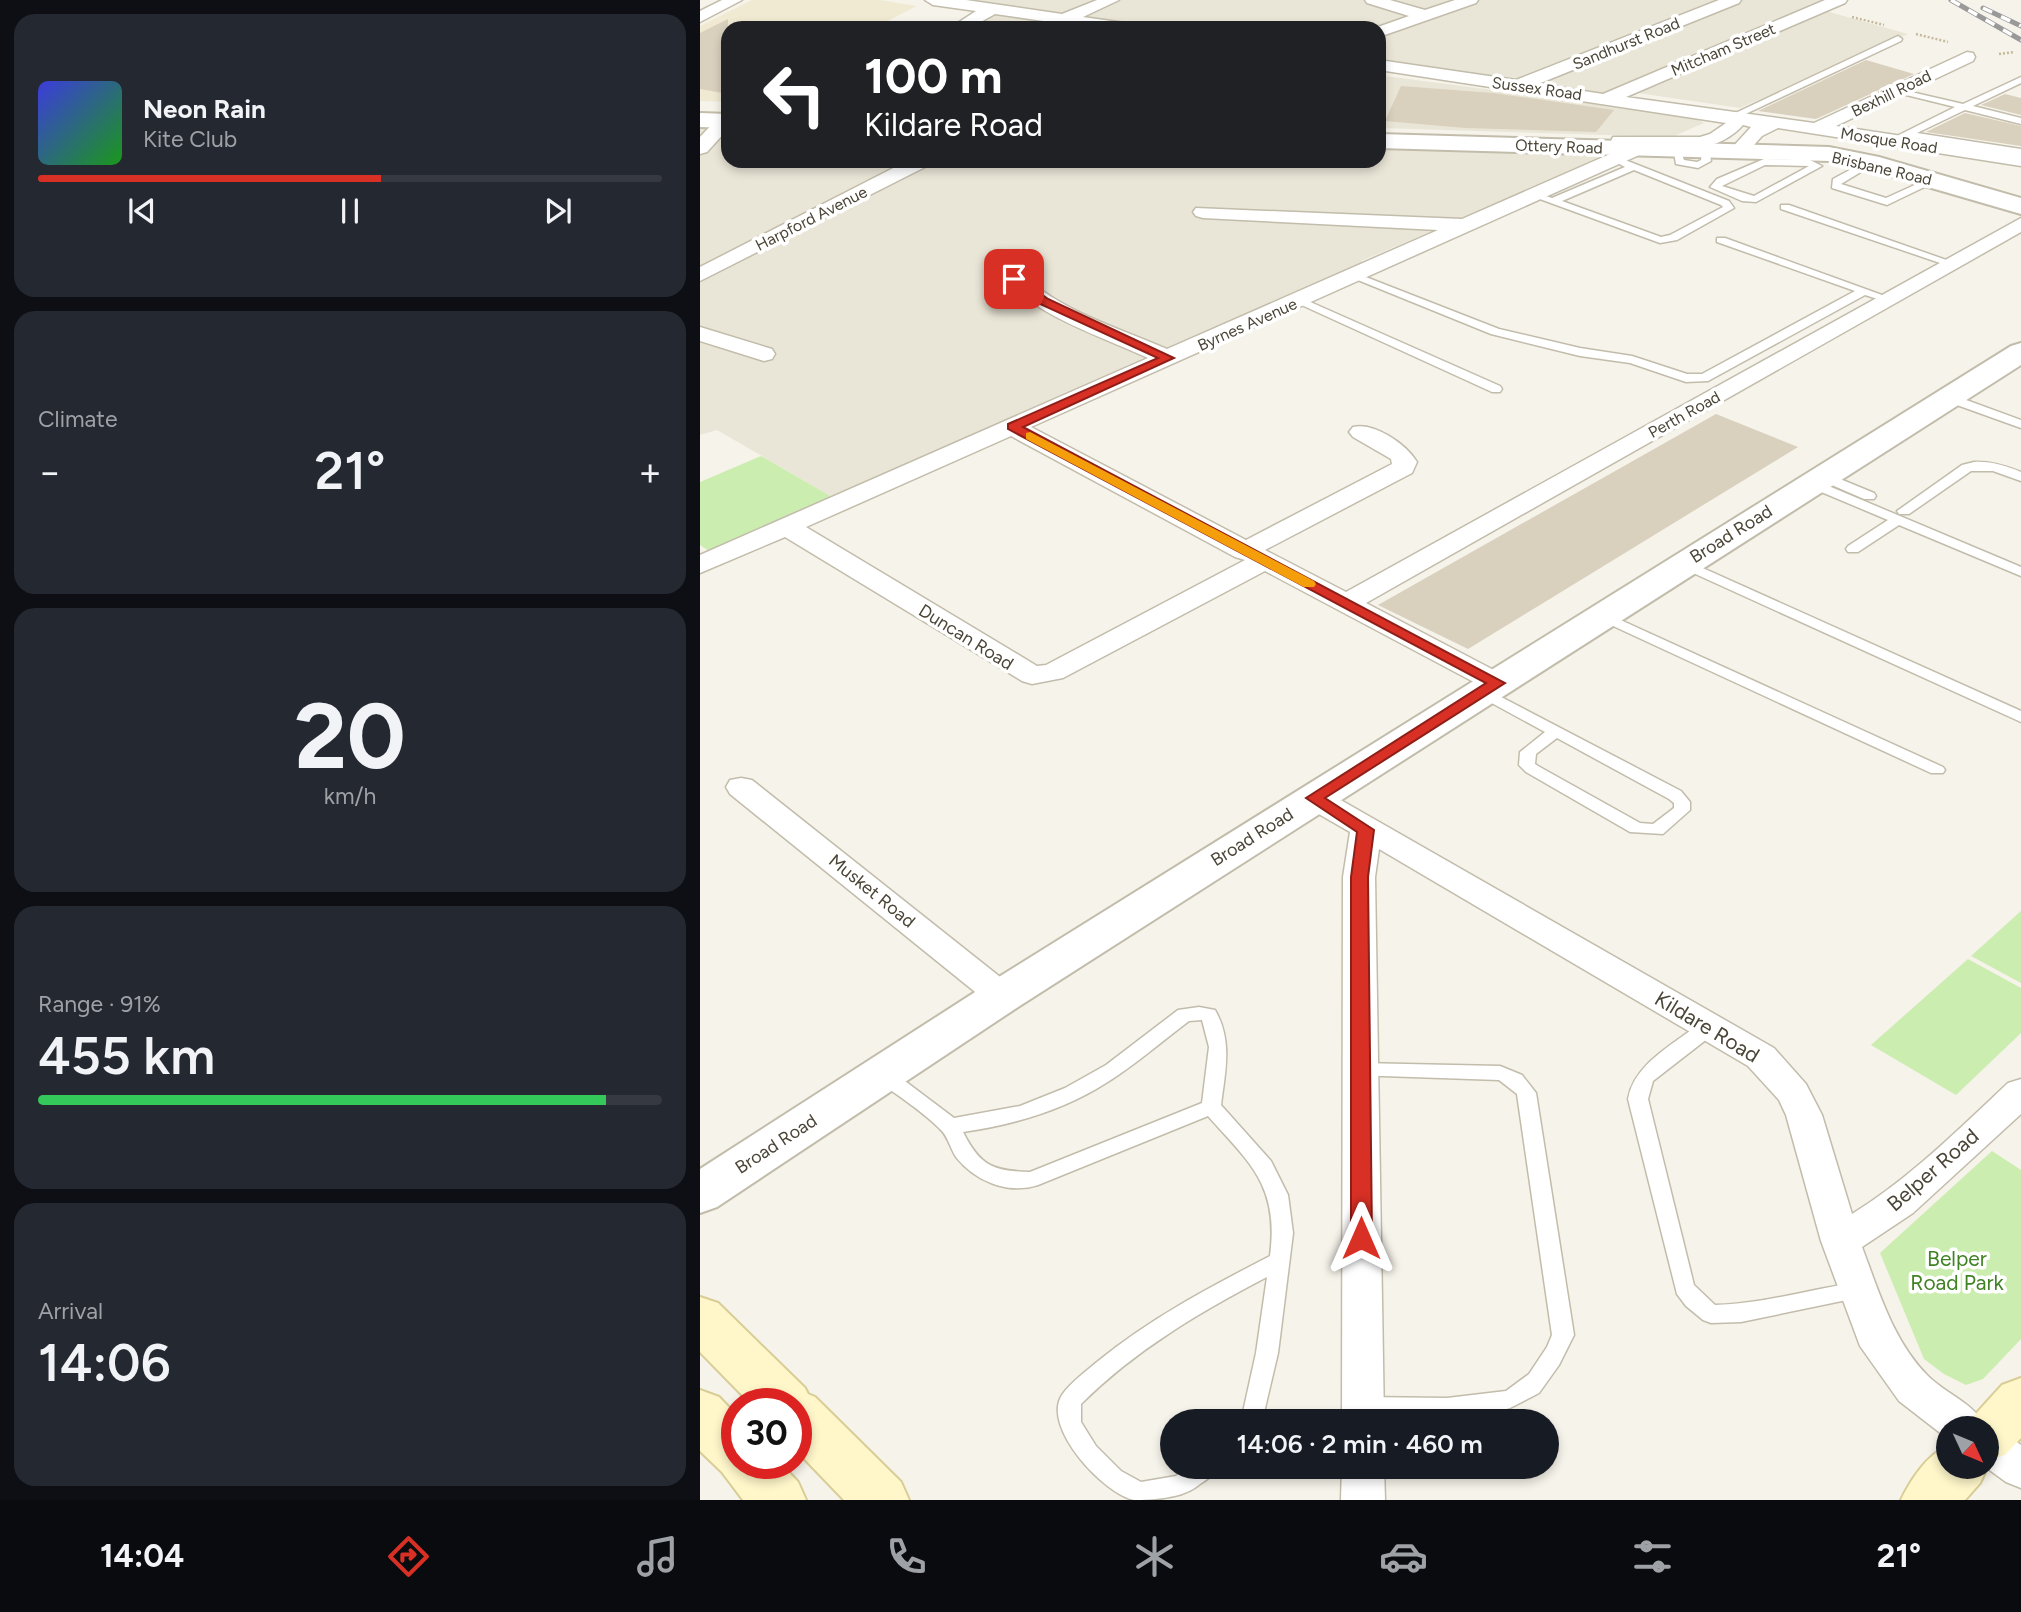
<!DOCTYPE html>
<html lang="en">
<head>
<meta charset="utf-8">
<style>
	body { margin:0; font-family:Figtree,sans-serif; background:#242831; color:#f1f3f6; height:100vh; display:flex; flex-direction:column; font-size:26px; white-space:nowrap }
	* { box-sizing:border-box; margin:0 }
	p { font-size:23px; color:#9ea1a6 }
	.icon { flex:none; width:38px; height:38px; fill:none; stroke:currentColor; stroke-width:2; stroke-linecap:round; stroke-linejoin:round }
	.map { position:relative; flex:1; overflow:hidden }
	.drawer { display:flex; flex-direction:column; gap:14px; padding:14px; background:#0d0f14; width:700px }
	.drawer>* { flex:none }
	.guide { position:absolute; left:21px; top:21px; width:665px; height:147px; border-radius:21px; box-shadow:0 4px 10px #0003; background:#202124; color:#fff; overflow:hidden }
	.needle { width:46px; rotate:134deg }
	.controls { position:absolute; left:1236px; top:1416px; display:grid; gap:14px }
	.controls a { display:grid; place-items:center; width:63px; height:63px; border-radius:50%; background:#171b24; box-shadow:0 4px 10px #0003; font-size:35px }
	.speed { position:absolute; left:21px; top:1388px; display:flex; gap:14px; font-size:35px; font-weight:700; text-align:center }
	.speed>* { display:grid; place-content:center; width:91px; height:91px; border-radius:50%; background:#171b24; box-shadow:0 4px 10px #0003; line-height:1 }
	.speed .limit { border:10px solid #d22; background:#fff; color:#111 }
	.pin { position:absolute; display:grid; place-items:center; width:60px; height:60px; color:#fff; margin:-30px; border-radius:14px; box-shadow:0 4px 10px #0006 }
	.me { position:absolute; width:77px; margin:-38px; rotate:0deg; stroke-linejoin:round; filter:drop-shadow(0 0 5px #0008) }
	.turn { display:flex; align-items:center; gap:24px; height:147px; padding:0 28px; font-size:32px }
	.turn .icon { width:91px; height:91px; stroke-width:2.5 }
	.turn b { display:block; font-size:49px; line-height:60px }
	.big { font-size:52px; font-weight:600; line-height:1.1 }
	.drawer .tile { flex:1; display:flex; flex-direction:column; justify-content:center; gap:10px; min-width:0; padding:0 24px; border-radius:21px; background:#242831 }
	.drawer .dial { align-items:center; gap:0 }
	.dial b { font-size:91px; line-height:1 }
	.song { display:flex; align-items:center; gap:21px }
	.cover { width:84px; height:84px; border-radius:10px; background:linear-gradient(135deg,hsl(240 70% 55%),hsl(120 70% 35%)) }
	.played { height:7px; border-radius:4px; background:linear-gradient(90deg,#d93025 55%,#363941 55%) }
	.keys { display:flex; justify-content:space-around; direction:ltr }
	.heat { display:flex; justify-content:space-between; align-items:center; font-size:38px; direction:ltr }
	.charge { height:10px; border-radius:5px; background:linear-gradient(90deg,#34c759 91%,#363941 0) }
	.trip { position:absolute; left:460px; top:1409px; width:399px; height:70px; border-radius:35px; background:#171b24; box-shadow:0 4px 10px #0003; font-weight:600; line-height:70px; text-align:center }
	.dock { display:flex; height:112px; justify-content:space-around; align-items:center; background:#090b0e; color:#9ea1a6 }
	.dock .icon { width:49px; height:49px }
	.dock .on { color:#d93025 }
	.dock b { font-size:32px; color:#f1f3f6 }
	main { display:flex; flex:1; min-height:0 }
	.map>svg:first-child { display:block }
</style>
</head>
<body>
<main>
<section class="drawer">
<div class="tile">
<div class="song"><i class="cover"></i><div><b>Neon Rain</b><p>Kite Club</p></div></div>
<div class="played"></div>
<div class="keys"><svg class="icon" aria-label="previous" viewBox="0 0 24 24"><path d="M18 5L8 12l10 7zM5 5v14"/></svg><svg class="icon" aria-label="pause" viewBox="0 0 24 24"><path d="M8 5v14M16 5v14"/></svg><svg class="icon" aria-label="next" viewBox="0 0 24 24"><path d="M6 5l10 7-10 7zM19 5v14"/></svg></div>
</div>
<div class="tile"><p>Climate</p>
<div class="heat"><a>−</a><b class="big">21°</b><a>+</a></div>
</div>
<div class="tile dial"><b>20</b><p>km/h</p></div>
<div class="tile"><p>Range · 91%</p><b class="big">455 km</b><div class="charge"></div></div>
<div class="tile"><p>Arrival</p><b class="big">14:06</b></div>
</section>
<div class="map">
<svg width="1321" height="1500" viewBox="0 0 1321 1500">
	<rect width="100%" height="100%" fill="#f6f3ea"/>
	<!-- residential -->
	<g fill="#eae6d7">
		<path d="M 235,0 L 1137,0 L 1119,9 L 1208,34 L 1040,108 L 924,91 L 908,97 L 679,64 L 679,28 L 257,28 L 290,9 Z"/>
		<path d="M 685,76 L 992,116 L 1004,123 L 972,137 L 679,128 L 679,89 Z"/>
		<path d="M 0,120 L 28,121 L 28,161 L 679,161 L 679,141 L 938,148 L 749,232 L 739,228 L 661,261 L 671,267 L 141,502 L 17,430 L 0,435 Z"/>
	</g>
	<!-- education -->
	<path fill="#f0ead3" d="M 52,0 L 180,0 L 217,6 L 174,28 L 28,28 L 28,102 L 0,101 L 0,26 Z"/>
	<!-- green -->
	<g fill="#ccedb0">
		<path d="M 61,456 L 134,498 L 12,553 L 0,545 L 0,482 Z"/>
		<path d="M 1321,911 L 1321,983 L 1271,956 Z"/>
		<path d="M 1268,959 L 1321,988 L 1321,1033 L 1256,1095 L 1171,1045 Z"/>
		<path d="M 1292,1151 L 1321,1170 L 1321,1339 L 1283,1379 L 1266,1385 L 1244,1374 L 1224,1359 L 1180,1253 Z"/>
	</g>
	<!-- building -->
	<g fill="#d9d0be">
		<path d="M 28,19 L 28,94 L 0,89 L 0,33 Z"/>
		<path d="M 1166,60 L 1214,74 L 1116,119 L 1058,111 Z"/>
		<path d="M 701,86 L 793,93 L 914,110 L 896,132 L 765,128 L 685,121 Z"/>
		<path d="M 1305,94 L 1321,98 L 1321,115 L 1281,105 Z"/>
		<path d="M 1265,113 L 1321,126 L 1321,146 L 1226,132 Z"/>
		<path d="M 1016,414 L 1098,447 L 768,649 L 678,605 Z"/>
	</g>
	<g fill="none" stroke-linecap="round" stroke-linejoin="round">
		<!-- service casing -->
		<g stroke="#c2bcab" stroke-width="3">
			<g id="service">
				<path d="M 1198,36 L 1202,39 L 1201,41 L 1035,119 L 1027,117 Z"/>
				<path d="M 1321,77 L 1321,83 L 1273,106 L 1321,118 L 1321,124 L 1265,110 L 1217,133 L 1321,149 L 1321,155 L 1208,137 L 1192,144 L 1187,141 L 1255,107 L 1194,92 L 1194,88 L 1263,104 Z"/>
				<path d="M 973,147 L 979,147 L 984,160 L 997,162 L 1001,160 L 1003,148 L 1009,148 L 1011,161 L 998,168 L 976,164 Z"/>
				<path d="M 915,156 L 1029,201 L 1034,208 L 977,240 L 960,243 L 829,195 L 834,192 L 852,198 L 925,167 L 910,159 ZM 934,170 L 1021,205 L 1023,207 L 970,235 L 961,237 L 862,201 Z"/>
				<path d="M 1064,159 L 1110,160 L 1122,166 L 1056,202 L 1042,201 L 1010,187 L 1017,179 ZM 1065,165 L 1109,166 L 1054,196 L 1022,186 Z"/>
				<path d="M 1170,159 L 1174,160 L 1174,164 L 1141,184 L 1186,198 L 1230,178 L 1239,180 L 1187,205 L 1132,188 L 1133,179 Z"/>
				<path d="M 1081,205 L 1089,205 L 1255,263 L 1246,265 L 1081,209 Z"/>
				<path d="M 1017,238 L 1025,238 L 1193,299 L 1187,302 L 1165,295 L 1008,381 L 986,382 L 930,363 L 880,356 L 791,334 L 648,276 L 658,274 L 799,329 L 880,348 L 932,356 L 987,374 L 1002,374 L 1155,291 L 1017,242 Z"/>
				<path d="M 599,297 L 800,386 L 802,389 L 800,392 L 792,392 L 595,302 L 595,298 Z"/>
				<path d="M 1247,393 L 1321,420 L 1321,428 L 1243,400 L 1241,397 Z"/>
				<path d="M 1274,462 C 1291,461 1306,466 1321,472 L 1321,481 L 1293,471 L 1271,471 L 1209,514 L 1199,514 L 1197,511 L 1262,465 Z"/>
				<path d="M 1123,472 L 1174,493 L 1176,496 L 1174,499 L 1164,499 L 1118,479 L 1116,476 Z"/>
				<path d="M 1112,479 L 1321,567 L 1321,576 L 1199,525 L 1158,552 L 1148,552 L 1146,549 L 1148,546 L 1188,520 L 1107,486 L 1105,483 Z"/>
				<path d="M 985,560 L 1321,711 L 1321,722 L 980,567 L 978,564 Z"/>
				<path d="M 903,612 L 1243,767 L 1245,770 L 1243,773 L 1231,773 L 898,619 L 896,616 Z"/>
				<path d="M 782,687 L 981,791 L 990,802 L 990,810 L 963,834 L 930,832 L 826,772 L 819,765 L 820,752 L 845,732 L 777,695 L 774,692 ZM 857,738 L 969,799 L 974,803 L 974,808 L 953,824 L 940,823 L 838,766 L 835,764 L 836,754 Z"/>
				<path d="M 499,1007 L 515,1010 C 533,1041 525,1072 521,1105 L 571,1161 L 588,1195 L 593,1233 L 578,1353 L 562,1421 L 539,1421 L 543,1412 L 556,1353 L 567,1277 C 500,1312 435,1350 381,1404 L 381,1422 L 396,1446 L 421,1471 L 441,1482 L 476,1476 L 489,1466 L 519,1466 C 514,1476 504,1481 496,1487 C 481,1498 452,1500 434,1500 C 404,1494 341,1427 362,1395 C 370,1383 385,1372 397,1362 C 449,1319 510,1287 570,1256 C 579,1186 551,1164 508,1116 L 338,1185 C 308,1195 275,1181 256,1157 C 250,1148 248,1136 240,1129 C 221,1110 197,1095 175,1079 L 173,1074 L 175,1069 L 182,1067 L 189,1069 L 254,1118 L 320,1106 L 365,1088 L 406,1065 L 478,1010 ZM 502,1020 L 509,1047 L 502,1103 L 330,1172 C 293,1171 280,1166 263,1132 C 312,1125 364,1110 406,1083 C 435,1065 461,1042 489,1021 Z"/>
				<path d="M 1009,1020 L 1016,1022 L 1018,1027 L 1016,1032 L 953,1081 L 948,1099 L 994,1285 L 1015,1305 C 1062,1304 1112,1289 1159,1282 L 1166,1284 L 1170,1290 L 1166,1296 L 1041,1322 L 1011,1323 L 1003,1320 L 986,1306 L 977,1294 L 928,1099 C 934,1063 976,1043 1002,1022 Z"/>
				<path d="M 660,1063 L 800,1066 L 822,1075 L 836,1093 L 874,1335 L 859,1365 L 839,1393 L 810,1408 L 792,1413 L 747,1417 L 663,1415 L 655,1413 L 652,1406 L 655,1399 L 663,1397 L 747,1398 L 806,1391 L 829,1374 L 847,1347 L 852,1335 L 817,1094 L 799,1080 L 653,1075 L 651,1070 L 653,1065 Z"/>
			</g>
		</g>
		<!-- minor casing -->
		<g stroke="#c2bcab" stroke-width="3">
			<g id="minor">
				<path d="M 22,0 L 42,0 L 0,22 L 0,11 Z"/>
				<path d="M 225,0 L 266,0 L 362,14 L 397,0 L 419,0 L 383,17 L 425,23 L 433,28 L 391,28 L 295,14 L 270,28 L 250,28 L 276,11 L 233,5 Z"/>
				<path d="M 665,0 L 690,0 L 725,10 L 755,0 L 778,0 L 776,3 L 679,37 L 679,28 L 675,28 L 709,16 L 667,3 Z"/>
				<path d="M 1019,0 L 1041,0 L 1039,3 L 838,84 L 903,94 L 1125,0 L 1147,0 L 1145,3 L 926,97 L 1114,123 L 1267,52 L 1273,53 L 1275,57 L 1273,61 L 1136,126 L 1321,154 L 1321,166 L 1078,128 L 1062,136 L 1046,154 L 1032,154 L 1030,150 L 1051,127 L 1043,125 C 1019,152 981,151 948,148 L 946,152 L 331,427 L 546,540 L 692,464 L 691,459 L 653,437 L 649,432 L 653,427 C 674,422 706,444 717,462 L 712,473 L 565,550 L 646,592 L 1321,218 L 1321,232 L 666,603 L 807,677 L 811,683 L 807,689 L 797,692 L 787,689 L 565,571 L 363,678 L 332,684 L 322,681 L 85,537 L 0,573 L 0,555 L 448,358 C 405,338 328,313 301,274 L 304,270 L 318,270 C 356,310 417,327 467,349 L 738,230 L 503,218 L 496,216 L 493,212 L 496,208 L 762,219 L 926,147 L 913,145 L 911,141 L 913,137 L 1000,137 L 1010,134 L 1026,123 L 679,70 L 679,60 L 816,80 ZM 311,436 L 535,557 L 545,560 L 346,665 L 337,666 L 106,527 Z"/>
				<path d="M 28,116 L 28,129 L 7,152 L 0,154 L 0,137 L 19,117 Z"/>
				<path d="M 207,161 L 231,161 L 229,165 L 0,281 L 0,267 Z"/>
				<path d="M 0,327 L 72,349 L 75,354 L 72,359 L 64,361 L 0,341 Z"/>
				<path d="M 41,778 L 52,780 L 314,988 L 319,996 L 314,1004 L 302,1008 L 290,1004 L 30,794 L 26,787 L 30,780 Z"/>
				<path d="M 614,789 L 625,791 L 1074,1048 L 1106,1084 L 1122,1115 L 1152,1214 C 1210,1178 1258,1130 1308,1083 L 1321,1079 L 1321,1114 L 1213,1213 L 1162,1247 C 1179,1292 1193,1341 1228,1376 C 1246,1394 1274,1403 1285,1426 L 1301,1431 L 1321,1445 L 1321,1488 L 1306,1482 L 1284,1466 L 1286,1466 L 1286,1428 L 1248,1428 L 1248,1439 L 1199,1401 L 1160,1346 L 1121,1241 L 1086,1115 L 1079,1100 L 1048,1066 L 679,849 L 675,877 L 684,1421 L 642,1421 L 643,877 L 650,832 L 603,805 L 599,798 L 603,791 Z"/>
				<path d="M 642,1466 L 684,1466 L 685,1500 L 641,1500 Z"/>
			</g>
		</g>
		<!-- tertiary casing -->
		<g stroke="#c2bcab" stroke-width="4">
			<g id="tertiary">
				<path d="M 0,113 L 28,114 L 28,128 L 0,127 Z"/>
				<path d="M 679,134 L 1129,147 L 1179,157 L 1321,198 L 1321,214 L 1166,169 L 1129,161 L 679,148 Z"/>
				<path d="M 1321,343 L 1321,365 L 318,1007 L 17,1207 L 0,1213 L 0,1169 L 286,985 L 1311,346 Z"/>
			</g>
		</g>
		<!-- secondary casing -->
		<g stroke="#d9cd96" stroke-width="4">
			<g id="secondary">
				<path d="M 0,1297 L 18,1303 L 105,1388 L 108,1394 L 115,1397 L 201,1482 L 209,1500 L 144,1500 L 96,1450 L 96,1404 L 51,1404 L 0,1352 Z"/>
				<path d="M 1321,1378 L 1321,1438 L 1305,1455 L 1286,1461 L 1286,1428 L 1263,1428 L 1302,1385 Z"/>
				<path d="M 0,1390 L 19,1397 L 37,1416 L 37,1463 L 80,1463 L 98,1482 L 106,1500 L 43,1500 L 22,1472 L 0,1451 Z"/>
				<path d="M 1248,1446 L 1248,1466 L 1286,1466 L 1286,1463 L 1288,1466 L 1280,1483 L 1265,1500 L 1201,1500 C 1210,1481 1227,1454 1248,1446 Z"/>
			</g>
		</g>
		<!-- path -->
		<g stroke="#c5ba9b" stroke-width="2.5" stroke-dasharray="2 2" stroke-linecap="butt">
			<path d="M 1152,17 L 1184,25"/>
			<path d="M 1216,34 L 1248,42"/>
			<path d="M 1299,54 L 1314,52"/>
		</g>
		<!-- service -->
		<use href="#service" fill="#fff" fill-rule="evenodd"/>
		<!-- minor -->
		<use href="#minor" fill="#fff" fill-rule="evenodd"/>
		<!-- tertiary -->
		<use href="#tertiary" fill="#fff" fill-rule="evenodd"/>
		<!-- secondary -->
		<use href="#secondary" fill="#fff7ca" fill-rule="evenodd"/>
		<!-- rail casing -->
		<g stroke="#999" stroke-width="5">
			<g id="rail">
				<path d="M 1251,0 L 1321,40"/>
				<path d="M 1283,8 L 1321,26"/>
			</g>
		</g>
		<!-- rail -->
		<use href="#rail" stroke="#fff" stroke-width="3.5" stroke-dasharray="10" stroke-linecap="butt"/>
	</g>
	<!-- route -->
	<path fill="#d93025" stroke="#8d1f18" stroke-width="2" d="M 310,277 L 318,277 L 348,299 L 474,358 L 323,427 L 805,683 L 625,798 L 674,830 L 668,877 L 672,1238 L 669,1244 L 661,1246 L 654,1244 L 651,1238 L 651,877 L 657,832 L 606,798 L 786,683 L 308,429 L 308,424 L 458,358 L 340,304 L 310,282 Z"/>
	<!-- slow -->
	<path fill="#f59e0b" d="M 330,432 L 614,581 L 616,584 L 614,587 L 604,587 L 326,439 L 326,433 Z"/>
	<g text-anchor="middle" stroke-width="7" stroke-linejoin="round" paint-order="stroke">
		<!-- far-street labels -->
		<g font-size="16" fill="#4b4537" stroke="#fff">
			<text transform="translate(926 43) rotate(-22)" y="6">Sandhurst Road</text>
			<text transform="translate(1023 49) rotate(-23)" y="6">Mitcham Street</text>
			<text transform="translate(837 88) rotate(8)" y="6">Sussex Road</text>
			<text transform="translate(1191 93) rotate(-26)" y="6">Bexhill Road</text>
			<text transform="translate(1189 140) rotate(9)" y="6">Mosque Road</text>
			<text transform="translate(859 146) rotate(2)" y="6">Ottery Road</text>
			<text transform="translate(1182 168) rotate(13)" y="6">Brisbane Road</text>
			<text transform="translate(111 218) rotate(-27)" y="6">Harpford Avenue</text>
			<text transform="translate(547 324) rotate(-24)" y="6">Byrnes Avenue</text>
			<text transform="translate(984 414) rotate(-29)" y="6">Perth Road</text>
		</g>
		<!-- street labels -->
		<g font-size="18" fill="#4b4537" stroke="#fff">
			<text transform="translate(1031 534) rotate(-32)" y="6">Broad Road</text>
			<text transform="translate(266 637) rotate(32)" y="6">Duncan Road</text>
			<text transform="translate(552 837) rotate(-32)" y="6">Broad Road</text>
			<text transform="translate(172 891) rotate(39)" y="6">Musket Road</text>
			<text transform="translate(76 1144) rotate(-33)" y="6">Broad Road</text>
		</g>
		<!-- near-street labels -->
		<g font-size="21" fill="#4b4537" stroke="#fff">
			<text transform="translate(1007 1027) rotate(31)" y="7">Kildare Road</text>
			<text transform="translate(1233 1170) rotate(-41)" y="7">Belper Road</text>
		</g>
		<!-- near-park labels -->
		<g font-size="21" fill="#408224" stroke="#fff">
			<text x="1257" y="1266">Belper<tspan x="1257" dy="24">Road Park</tspan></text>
		</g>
	</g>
</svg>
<div class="controls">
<a><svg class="needle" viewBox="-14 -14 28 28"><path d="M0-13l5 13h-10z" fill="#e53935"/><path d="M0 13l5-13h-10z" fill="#9ea1a6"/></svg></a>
</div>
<div class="speed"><div class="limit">30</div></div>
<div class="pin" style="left:314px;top:279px;background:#d93025"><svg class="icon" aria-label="arrive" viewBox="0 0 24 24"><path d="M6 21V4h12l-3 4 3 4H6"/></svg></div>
<svg class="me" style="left:661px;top:1238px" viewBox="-20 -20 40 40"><path d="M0-17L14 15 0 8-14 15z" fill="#d93025" stroke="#fff" stroke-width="4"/></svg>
<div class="trip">14:06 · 2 min · 460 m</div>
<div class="guide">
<div class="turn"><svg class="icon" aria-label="left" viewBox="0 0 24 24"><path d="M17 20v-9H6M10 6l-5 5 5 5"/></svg><div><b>100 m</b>Kildare Road</div></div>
</div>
</div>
</main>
<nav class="dock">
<b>14:04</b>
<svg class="icon on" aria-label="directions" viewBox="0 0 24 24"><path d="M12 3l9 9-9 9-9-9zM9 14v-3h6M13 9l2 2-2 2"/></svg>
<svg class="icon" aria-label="music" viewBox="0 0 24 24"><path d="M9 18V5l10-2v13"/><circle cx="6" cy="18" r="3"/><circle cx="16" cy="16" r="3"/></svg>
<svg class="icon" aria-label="phone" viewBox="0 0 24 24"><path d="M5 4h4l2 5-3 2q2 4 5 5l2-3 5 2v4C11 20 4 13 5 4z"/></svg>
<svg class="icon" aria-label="climate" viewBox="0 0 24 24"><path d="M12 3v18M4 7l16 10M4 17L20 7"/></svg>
<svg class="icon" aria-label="car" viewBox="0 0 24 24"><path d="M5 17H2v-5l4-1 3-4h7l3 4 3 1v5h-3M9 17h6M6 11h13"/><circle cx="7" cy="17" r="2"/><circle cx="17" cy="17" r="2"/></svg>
<svg class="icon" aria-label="filters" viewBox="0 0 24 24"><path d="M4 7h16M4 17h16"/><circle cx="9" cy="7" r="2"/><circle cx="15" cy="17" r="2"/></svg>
<b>21°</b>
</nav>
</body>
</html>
